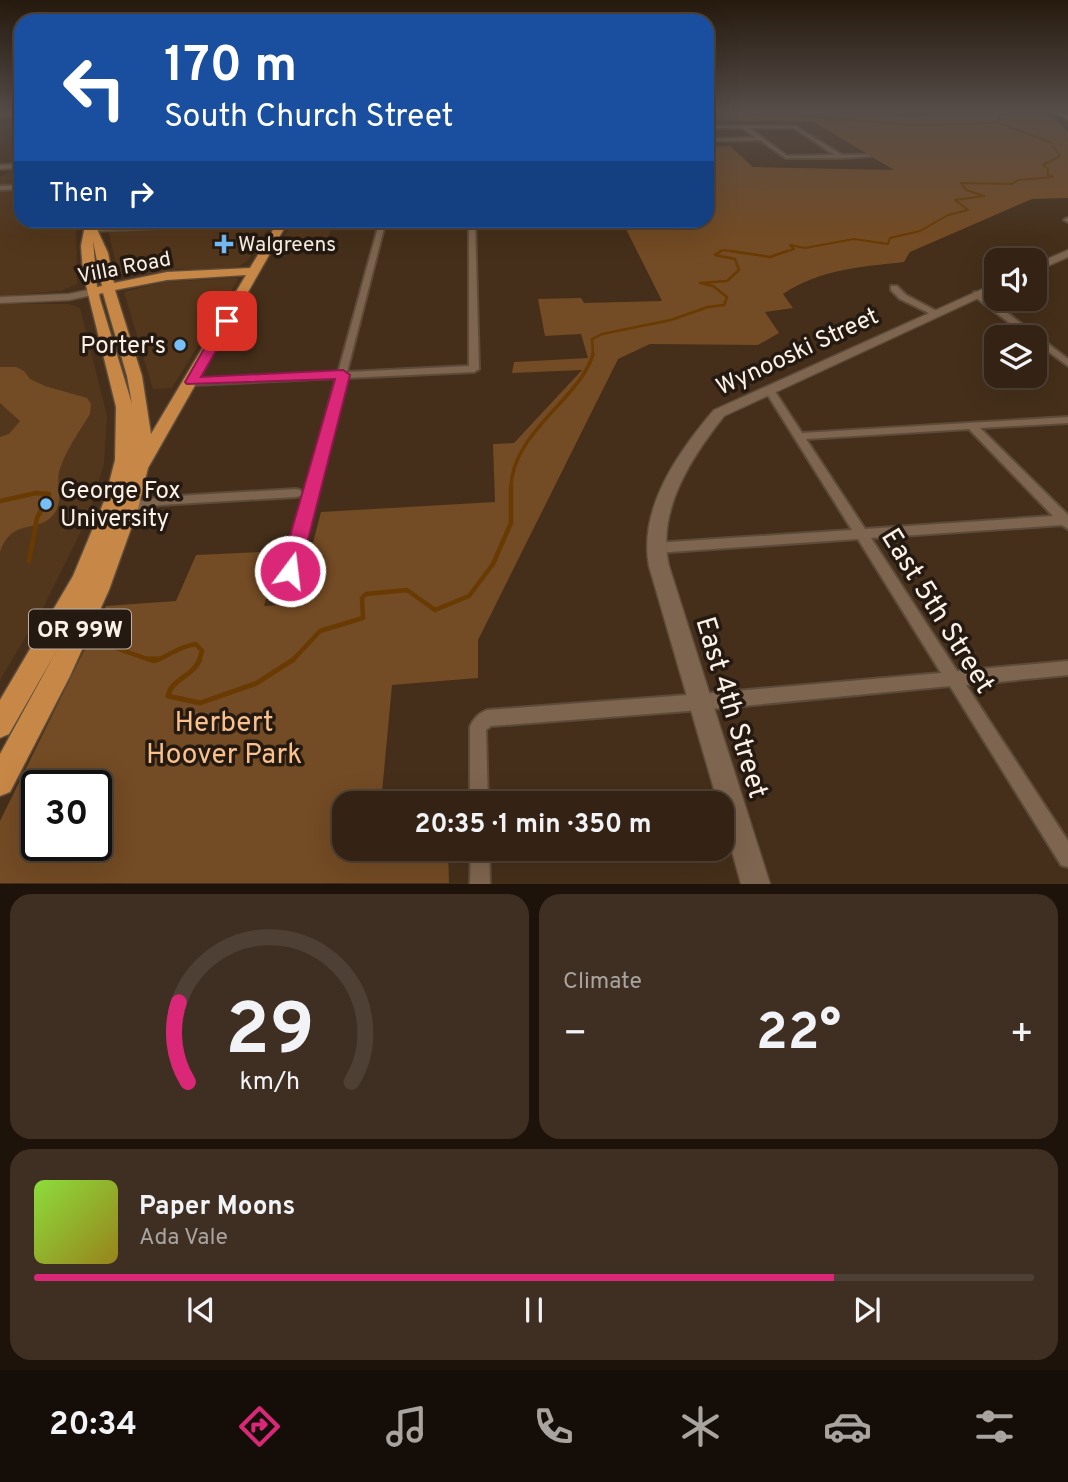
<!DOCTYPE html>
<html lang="en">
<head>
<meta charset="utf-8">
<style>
	body { margin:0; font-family:Overpass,sans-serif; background:#3f2f22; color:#f1f3f6; height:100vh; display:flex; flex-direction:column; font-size:26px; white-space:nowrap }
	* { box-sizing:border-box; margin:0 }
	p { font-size:23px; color:#a9a4a0 }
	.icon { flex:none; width:38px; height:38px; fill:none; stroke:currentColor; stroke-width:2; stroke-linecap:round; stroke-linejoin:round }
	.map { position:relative; height:884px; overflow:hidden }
	.drawer { display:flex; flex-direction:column; gap:10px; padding:10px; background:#1d130b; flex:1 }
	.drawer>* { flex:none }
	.hud { position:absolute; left:14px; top:14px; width:700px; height:214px; border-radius:21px; box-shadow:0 7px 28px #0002,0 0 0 2px #4e4034; background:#1a4fa0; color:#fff; overflow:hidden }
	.fabs { position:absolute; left:984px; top:248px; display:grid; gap:14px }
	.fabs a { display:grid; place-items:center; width:63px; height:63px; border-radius:14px; background:#342314; box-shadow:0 7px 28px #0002,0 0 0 2px #4e4034; font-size:35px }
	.speed { position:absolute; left:21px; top:770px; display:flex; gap:14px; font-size:35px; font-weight:700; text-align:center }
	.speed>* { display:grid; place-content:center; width:91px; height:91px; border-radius:50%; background:#342314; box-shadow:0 7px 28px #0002,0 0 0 2px #4e4034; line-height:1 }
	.speed .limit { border:4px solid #111; border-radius:10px; background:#fff; color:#111 }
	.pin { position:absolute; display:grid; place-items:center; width:60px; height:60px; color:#fff; margin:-30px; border-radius:14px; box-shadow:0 4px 10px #0006 }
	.me { position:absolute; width:77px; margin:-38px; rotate:15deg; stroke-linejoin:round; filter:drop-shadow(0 0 5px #0008) }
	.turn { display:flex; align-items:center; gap:24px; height:147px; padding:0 35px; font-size:32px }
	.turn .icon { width:91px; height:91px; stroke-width:2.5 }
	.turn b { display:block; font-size:49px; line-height:60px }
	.then { display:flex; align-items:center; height:66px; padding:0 35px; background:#0003; gap:14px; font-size:26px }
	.big { font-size:52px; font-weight:700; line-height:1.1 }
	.drawer .tile { flex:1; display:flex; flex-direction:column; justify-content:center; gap:10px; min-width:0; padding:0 24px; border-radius:21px; background:#3f2f22 }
	.drawer .dial { align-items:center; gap:0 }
	.dial svg { height:182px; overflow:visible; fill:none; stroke:#4e4034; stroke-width:7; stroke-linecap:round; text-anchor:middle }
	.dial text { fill:#f1f3f6; stroke:none }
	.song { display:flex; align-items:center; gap:21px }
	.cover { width:84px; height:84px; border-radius:10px; background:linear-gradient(135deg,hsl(90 70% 55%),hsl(50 70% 35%)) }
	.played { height:7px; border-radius:4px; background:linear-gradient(90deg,#db2777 80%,#4e4034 80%) }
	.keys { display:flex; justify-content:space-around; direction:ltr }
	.heat { display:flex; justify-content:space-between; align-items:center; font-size:38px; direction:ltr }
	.drawer .tiles { flex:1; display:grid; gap:10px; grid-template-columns:1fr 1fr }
	.tile:last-child { grid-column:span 2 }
	.trip { position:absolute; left:332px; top:791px; width:402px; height:70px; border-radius:21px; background:#342314; box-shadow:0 7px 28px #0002,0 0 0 2px #4e4034; font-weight:700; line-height:70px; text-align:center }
	.tab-bar { display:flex; height:112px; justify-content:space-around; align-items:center; background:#150e08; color:#a9a4a0 }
	.tab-bar .icon { width:49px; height:49px }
	.tab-bar .on { color:#db2777 }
	.tab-bar b { font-size:32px; color:#f1f3f6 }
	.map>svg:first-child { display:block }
</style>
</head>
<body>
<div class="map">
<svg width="1068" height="884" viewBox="0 0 1068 884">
	<rect width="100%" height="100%" fill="#452f1a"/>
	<!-- built -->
	<g fill="#53371c">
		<path d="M 21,165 L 21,220 L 76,221 L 77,284 L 61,291 L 0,296 L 0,177 Z"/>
		<path d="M 106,221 L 273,221 L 248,260 L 240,266 L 216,269 L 179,269 L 129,276 L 118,273 Z"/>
		<path d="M 330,222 L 334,224 L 328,237 L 282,239 L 292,225 Z"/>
		<path d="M 237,278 L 238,280 L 172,388 L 153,389 L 124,292 L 165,282 Z"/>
		<path d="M 0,304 L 69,304 L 80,308 L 107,416 L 104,464 L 87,519 L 45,604 L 0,680 Z"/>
	</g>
	<!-- green -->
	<g fill="#734b24" fill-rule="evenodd">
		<path d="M 824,112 C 840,113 857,113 874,114 C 895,115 912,119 934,114 L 933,112 L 1039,112 L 1053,118 L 1068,132 L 1068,198 L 1032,199 L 910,252 L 904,262 C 861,267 820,269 783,294 L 793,308 L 765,312 L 779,333 L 758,345 L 650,344 L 618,359 L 478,640 L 478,678 L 392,685 L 381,803 L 345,803 L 345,849 L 448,849 L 449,883 L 0,883 L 0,821 L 106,606 L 176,601 L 196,555 L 280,551 L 264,606 L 297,604 L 321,512 L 495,502 L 493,444 L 514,443 L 582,370 L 512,373 L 514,362 L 588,358 L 581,334 L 545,336 L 538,299 L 581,298 L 584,303 L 662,301 L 622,221 L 707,220 L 707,147 L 730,146 L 753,167 L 894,170 L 814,122 L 707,120 L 707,113 ZM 37,786 L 96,786 L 96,845 L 37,845 Z"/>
		<path d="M 0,367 L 16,367 L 24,371 L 30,379 L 45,386 L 87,398 L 91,404 L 90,414 C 79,432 65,451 59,472 C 56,485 64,501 54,514 C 37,535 13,516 0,552 L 0,437 L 9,434 L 20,421 L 0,403 Z"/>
	</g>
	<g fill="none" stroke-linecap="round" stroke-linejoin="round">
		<!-- stream-far4 -->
		<g stroke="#693b02" stroke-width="2">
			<path d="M 707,115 L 806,116 L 911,125 L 998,123"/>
			<path d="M 718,253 L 723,250 L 743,253"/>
			<path d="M 782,253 L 794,249 L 790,245 L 805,248 L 854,239 L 888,244 L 890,238 L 920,231 L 948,215 L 968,210 L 955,200 L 984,196 L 966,190 L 961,183 L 1012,184 L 1018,180 L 1053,177 L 1048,175 L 1048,169 L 1043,165 L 1060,156 L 1050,142 L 999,123 L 999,117 L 1007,112"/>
		</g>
		<!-- stream-far3 -->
		<g stroke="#693b02" stroke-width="2.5">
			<path d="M 731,251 L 770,257 L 787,251"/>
			<path d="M 593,355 L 592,339 L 602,334 L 671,320 L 708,307 L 724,305 L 727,297 L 713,286 L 700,283 L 727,281 L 739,270 L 735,259 L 715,255 L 721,251"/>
		</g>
		<!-- stream-far2 -->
		<path stroke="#693b02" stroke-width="3.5" d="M 511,488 C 511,433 581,398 593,354"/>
		<!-- stream-far1 -->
		<g stroke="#693b02" stroke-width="4.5">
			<path d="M 0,501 L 36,493 L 49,494 L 37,518 L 29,561"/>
			<path d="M 116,648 L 153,661"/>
			<path d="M 155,661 C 170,655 180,646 196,644 L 202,651 L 199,661"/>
			<path d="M 292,661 L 320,631 L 363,618 L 362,598 L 366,594 L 407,590 L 435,610 L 469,596 L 493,564 L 511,523 L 511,487"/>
		</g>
		<!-- stream -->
		<g stroke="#693b02" stroke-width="5">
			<path d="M 148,659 L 159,659"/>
			<path d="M 200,659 C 193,677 172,678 168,696 L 200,703 L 257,683 L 294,659"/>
		</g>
		<!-- minor casing -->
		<g stroke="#5d4b3a" stroke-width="4">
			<g id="minor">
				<path d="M 707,126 L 795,126 L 842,155 L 869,155 L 871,156 L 842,158 L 786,158 L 760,140 L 707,141 L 707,139 L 756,138 L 743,128 L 707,128 ZM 749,128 L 794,128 L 835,155 L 787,156 Z"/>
				<path d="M 21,164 L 21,168 L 0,169 L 0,165 Z"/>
				<path d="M 21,185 L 21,189 L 0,190 L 0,186 Z"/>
				<path d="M 1068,218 L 1068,222 L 1064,220 L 1065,219 Z"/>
				<path d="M 271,220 L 337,220 L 92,231 L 89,229 L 92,227 Z"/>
				<path d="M 380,220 L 386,220 L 347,372 L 469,366 L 469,220 L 475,220 L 479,369 L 474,372 L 346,378 L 297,571 L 295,575 L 290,576 L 285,575 L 283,571 L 336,378 L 192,385 L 187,382 L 192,379 L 338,373 Z"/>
				<path d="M 891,286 L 897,286 L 906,295 L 940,313 L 936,315 L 933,315 L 900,299 L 891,290 Z"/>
				<path d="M 974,292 L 980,292 L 1068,359 L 1068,366 L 1034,341 L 1034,338 L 1029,338 L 974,296 Z"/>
				<path d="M 769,386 L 772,387 L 802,433 L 1068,417 L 1068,423 L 980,428 L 1068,515 L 1068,529 L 1062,525 L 871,538 L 957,671 L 1068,661 L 1068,675 L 966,685 L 1068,841 L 1068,867 L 1061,865 L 950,686 L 701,710 L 491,726 L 486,730 L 488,803 L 470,803 L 470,727 C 473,719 479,713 487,710 L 701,694 L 941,673 L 858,539 L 655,553 L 651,551 L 649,548 L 651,545 L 655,543 L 852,530 L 764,389 ZM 969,429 L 1053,516 L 865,529 L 806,439 Z"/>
				<path d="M 296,489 L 300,490 L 302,493 L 300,496 L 296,497 L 160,505 L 130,511 L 126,510 L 124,507 L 126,504 L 130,503 L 160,497 Z"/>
				<path d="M 471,849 L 489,849 L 490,884 L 470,884 Z"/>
			</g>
		</g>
		<!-- tertiary casing -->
		<g stroke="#5d4b3a" stroke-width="4">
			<rect id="tertiary" x="0" y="112" width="21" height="4"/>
		</g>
		<!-- secondary casing -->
		<g stroke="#5d4b3a" stroke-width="3">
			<g id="secondary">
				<path d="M 1068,250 L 1068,257 L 1034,272 L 1034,265 Z"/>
				<path d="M 996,283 L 996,290 L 724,416 C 691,458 656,511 669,566 L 770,884 L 741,884 L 723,819 L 723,803 L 718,803 L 649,566 C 638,509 678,452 714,410 Z"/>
				<path d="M 93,289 L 97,290 L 97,294 L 69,300 L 0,303 L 0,297 L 69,294 Z"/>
			</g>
		</g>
		<!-- primary casing -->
		<g stroke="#5d4b3a" stroke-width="3">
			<path id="primary" d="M 86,220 L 96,220 L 96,227 L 108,253 L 114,283 L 167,272 L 250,268 L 279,220 L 289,220 L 148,468 L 138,509 L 109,590 L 70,676 L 10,792 L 0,796 L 0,754 L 52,659 L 61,643 L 9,734 L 0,738 L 0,700 L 73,576 L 105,499 L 115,460 L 116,407 L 83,273 L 81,246 ZM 93,241 L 102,286 L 97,287 ZM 246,275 L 151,434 L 142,376 L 115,290 L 167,280 ZM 103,293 L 127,376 L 132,404 L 100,299 L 99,294 Z"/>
		</g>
		<!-- trunk casing -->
		<g stroke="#5d4b3a" stroke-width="3">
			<path id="trunk" d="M 1055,112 L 1068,115 L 1068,120 Z"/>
		</g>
		<!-- minor -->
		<use href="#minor" fill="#7e654f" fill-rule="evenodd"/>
		<!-- tertiary -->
		<use href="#tertiary" fill="#7e654f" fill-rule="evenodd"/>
		<!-- secondary -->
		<use href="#secondary" fill="#7e654f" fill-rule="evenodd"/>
		<!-- primary -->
		<use href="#primary" fill="#c78746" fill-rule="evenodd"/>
		<!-- trunk -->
		<use href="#trunk" fill="#df9243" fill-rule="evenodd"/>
	</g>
	<!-- sky -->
	<linearGradient id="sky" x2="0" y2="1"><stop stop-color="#261a0e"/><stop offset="0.47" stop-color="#564d49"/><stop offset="1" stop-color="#564d49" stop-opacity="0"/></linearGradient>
	<rect width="1068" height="236" fill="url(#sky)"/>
	<!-- route -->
	<path fill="#db2777" stroke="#8e194d" stroke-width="2" d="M 227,318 L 233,321 L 201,377 L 343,370 L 350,375 L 300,571 L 297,577 L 290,579 L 283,577 L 280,571 L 335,379 L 187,384 L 185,382 L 220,321 Z"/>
	<!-- markers -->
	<g fill="#77bff7" stroke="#241a11" stroke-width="2.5">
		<path d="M220.5 233.5h7v7h7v7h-7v7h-7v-7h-7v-7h7z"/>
		<circle cx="180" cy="345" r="7"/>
		<circle cx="46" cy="504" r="7"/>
	</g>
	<g text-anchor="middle" stroke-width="7" stroke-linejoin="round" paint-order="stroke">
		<!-- far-poi labels -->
		<g font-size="21" fill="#fdf1e7" stroke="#241a11" text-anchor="start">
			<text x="238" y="251">Walgreens</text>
		</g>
		<!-- far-street labels -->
		<g font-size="21" fill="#fdf1e7" stroke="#241a11">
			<text transform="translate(124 267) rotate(-11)" y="7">Villa Road</text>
		</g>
		<!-- shield labels -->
		<rect fill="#241a11" stroke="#bcb0a7" stroke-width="2" x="29" y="609.5" width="102" height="39" rx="5"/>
		<g font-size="23" font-weight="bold" fill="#fdf1e7">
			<text x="80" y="637">OR 99W</text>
		</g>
		<!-- poi labels -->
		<g font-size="24" fill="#fdf1e7" stroke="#241a11" text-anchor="end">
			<text x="166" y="353">Porter's</text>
			<text x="60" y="498" text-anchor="start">George Fox<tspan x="60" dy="28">University</tspan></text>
		</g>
		<!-- street labels -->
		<g font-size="24" fill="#fdf1e7" stroke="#241a11">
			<text transform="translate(797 351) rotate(-25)" y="8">Wynooski Street</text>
		</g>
		<!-- near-street labels -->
		<g font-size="28" fill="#fdf1e7" stroke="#241a11">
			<text transform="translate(939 610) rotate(58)" y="10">East 5th Street</text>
			<text transform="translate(733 707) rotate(73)" y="10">East 4th Street</text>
		</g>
		<!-- near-park labels -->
		<g font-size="28" fill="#fbc18c" stroke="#241a11">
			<text x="224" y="731">Herbert<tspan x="224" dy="32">Hoover Park</tspan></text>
		</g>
	</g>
</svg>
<div class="fabs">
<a><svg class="icon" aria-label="sound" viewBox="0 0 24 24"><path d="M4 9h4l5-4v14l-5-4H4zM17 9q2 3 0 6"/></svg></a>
<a><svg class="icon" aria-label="layers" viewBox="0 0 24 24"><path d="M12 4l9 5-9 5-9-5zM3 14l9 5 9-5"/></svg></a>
</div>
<div class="speed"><div class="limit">30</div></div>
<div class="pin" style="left:227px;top:321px;background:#d93025"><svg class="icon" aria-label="arrive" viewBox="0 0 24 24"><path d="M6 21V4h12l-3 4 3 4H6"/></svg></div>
<svg class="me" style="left:290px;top:571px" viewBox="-20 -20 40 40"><circle r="17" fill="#db2777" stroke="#fff" stroke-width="3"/><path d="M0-11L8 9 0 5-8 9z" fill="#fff"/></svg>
<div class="trip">20:35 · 1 min · 350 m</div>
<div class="hud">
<div class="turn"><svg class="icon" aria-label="left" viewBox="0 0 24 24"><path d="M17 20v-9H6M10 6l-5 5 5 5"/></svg><div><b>170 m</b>South Church Street</div></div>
<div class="then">Then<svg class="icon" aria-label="right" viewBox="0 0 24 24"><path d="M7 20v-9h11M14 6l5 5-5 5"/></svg></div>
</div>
</div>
<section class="drawer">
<div class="tiles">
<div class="tile dial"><svg viewBox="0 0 100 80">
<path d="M14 69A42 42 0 1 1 86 69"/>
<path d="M14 69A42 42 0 0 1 10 34" stroke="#db2777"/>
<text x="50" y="56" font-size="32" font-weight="700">29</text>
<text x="50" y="72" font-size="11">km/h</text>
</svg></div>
<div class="tile"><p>Climate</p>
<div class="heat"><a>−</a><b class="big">22°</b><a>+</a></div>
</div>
<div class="tile">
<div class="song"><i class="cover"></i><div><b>Paper Moons</b><p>Ada Vale</p></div></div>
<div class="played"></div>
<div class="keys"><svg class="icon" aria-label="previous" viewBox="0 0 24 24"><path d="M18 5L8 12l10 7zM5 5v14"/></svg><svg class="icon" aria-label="pause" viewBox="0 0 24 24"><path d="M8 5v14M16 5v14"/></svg><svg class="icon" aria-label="next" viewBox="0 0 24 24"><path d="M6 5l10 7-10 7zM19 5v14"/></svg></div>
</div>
</div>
</section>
<nav class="tab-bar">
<b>20:34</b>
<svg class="icon on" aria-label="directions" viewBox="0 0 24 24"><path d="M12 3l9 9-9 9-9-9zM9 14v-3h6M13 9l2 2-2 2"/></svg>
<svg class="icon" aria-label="music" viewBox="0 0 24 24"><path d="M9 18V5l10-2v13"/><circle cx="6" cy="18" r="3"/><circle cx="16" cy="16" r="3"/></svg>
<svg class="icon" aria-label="phone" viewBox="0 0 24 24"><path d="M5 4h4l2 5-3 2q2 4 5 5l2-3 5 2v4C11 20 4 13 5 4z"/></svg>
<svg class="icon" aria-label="climate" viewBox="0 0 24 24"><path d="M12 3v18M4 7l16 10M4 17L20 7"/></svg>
<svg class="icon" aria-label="car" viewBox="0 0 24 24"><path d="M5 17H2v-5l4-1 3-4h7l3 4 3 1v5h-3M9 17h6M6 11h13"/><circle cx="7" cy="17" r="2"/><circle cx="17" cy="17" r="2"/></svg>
<svg class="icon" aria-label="filters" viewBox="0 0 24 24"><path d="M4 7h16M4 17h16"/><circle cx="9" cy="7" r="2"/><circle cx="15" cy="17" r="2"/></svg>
</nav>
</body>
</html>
